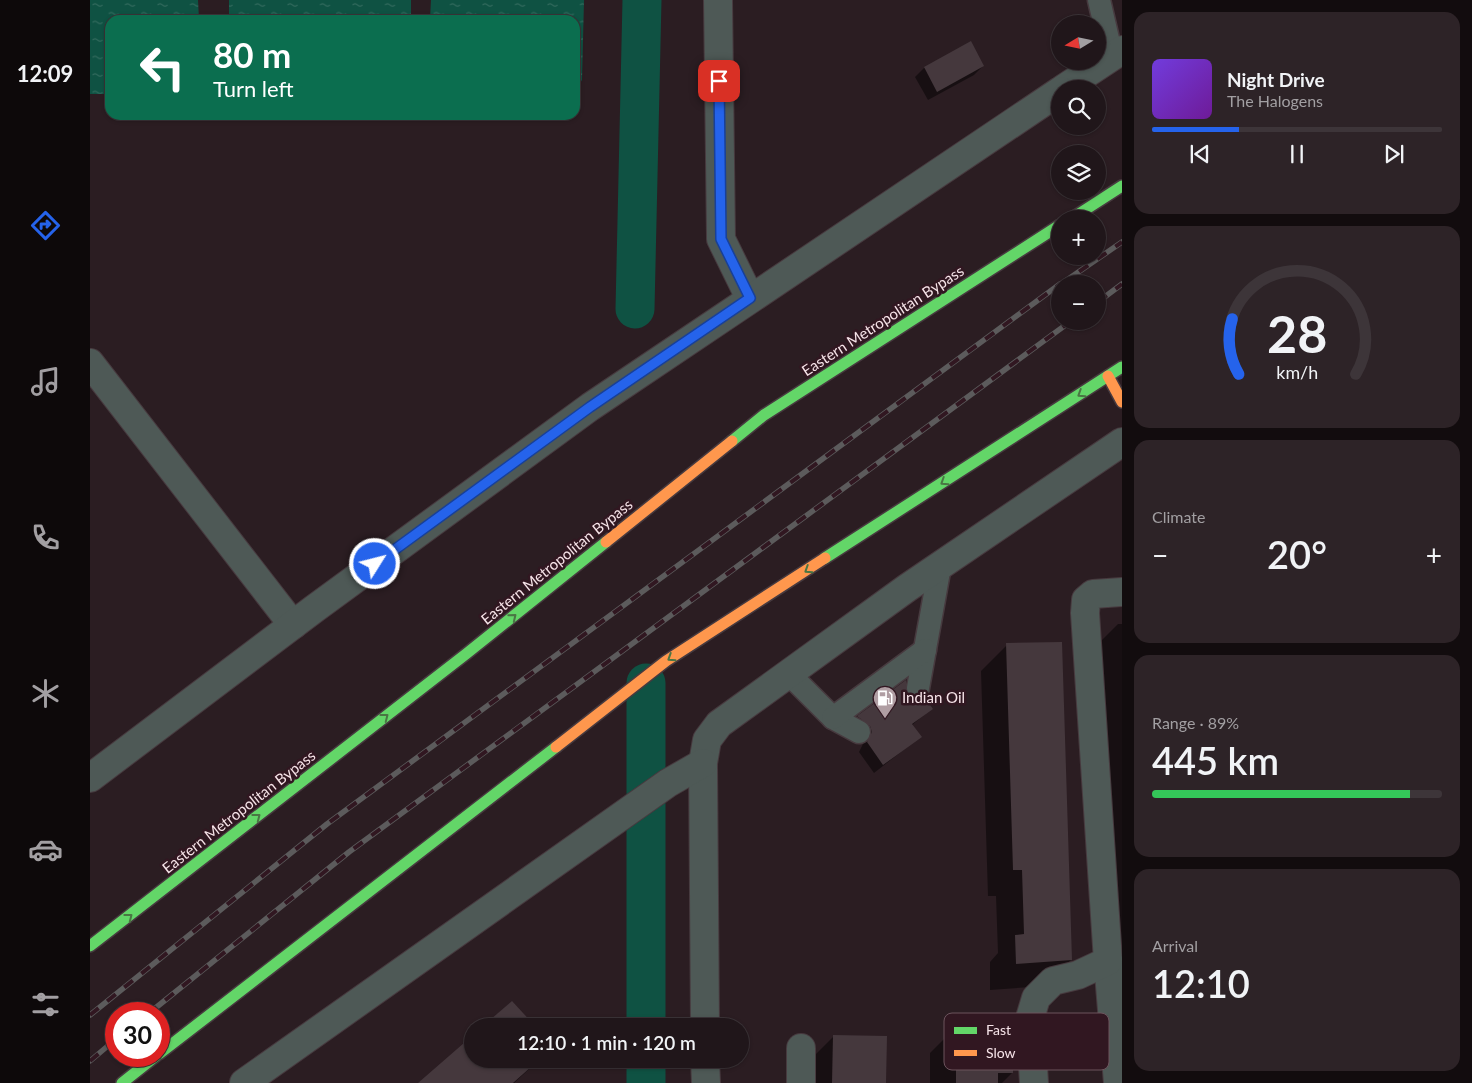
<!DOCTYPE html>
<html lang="en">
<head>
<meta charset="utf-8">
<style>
	body { margin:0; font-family:Lato,sans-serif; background:#2d2327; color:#f1f3f6; height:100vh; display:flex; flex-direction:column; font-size:19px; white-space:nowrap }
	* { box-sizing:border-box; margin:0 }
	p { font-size:16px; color:#a29fa2 }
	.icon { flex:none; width:28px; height:28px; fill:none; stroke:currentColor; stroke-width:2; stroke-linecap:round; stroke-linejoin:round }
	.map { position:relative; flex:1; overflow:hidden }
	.sheet { display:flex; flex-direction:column; gap:12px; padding:12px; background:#120c0e; width:350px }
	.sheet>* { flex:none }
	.guide { position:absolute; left:15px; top:15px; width:475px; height:105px; border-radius:15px; box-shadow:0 1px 4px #0004,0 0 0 1px #3d3539; background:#0b6e4f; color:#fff; overflow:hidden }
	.needle { width:32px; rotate:260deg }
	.tools { position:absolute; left:961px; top:15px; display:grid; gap:10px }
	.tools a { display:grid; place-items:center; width:55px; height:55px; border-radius:50%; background:#20161a; box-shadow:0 1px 4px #0004,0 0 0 1px #3d3539; font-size:25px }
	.speed { position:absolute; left:15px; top:1002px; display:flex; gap:10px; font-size:25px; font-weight:700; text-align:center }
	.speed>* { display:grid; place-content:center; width:65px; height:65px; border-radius:50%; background:#20161a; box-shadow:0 1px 4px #0004,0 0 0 1px #3d3539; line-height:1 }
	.speed .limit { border:8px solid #d22; background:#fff; color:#111 }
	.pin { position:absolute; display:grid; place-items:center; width:42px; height:42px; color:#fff; margin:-21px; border-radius:10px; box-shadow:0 2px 8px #0006 }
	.me { position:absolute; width:55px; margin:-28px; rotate:54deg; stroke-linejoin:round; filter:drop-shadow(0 0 4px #0008) }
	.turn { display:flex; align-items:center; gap:18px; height:105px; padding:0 25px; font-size:22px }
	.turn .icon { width:65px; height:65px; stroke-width:2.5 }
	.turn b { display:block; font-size:35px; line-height:42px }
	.big { font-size:38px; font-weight:600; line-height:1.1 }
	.sheet .widget { flex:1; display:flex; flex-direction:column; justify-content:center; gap:8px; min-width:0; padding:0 18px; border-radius:15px; background:#2d2327 }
	.sheet .dial { align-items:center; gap:0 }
	.dial svg { height:130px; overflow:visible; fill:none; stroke:#3d3539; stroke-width:7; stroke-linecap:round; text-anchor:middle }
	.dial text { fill:#f1f3f6; stroke:none }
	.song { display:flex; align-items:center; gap:15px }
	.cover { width:60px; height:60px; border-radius:8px; background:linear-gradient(135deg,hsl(260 70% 55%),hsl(280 70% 35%)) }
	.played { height:5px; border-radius:2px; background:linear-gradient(90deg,#2563eb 30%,#3d3539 30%) }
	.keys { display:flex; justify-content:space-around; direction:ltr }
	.heat { display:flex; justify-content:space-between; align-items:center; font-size:28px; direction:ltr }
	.charge { height:8px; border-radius:4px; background:linear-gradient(90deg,#34c759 89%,#3d3539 0) }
	.trip { position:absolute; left:374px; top:1018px; width:285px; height:50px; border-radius:25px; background:#20161a; box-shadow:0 1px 4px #0004,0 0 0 1px #3d3539; font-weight:600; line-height:50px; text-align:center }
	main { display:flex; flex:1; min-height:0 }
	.tabs { display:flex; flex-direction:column; width:90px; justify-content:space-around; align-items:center; background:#0d090a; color:#a29fa2 }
	.tabs .icon { width:35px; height:35px }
	.tabs .on { color:#2563eb }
	.tabs b { font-size:22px; color:#f1f3f6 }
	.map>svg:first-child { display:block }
</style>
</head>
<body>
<main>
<nav class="tabs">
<b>12:09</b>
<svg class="icon on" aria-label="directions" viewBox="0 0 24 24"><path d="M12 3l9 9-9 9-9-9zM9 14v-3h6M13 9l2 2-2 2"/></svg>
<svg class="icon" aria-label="music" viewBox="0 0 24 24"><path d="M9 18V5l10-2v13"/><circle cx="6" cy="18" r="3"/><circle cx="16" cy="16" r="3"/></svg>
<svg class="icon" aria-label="phone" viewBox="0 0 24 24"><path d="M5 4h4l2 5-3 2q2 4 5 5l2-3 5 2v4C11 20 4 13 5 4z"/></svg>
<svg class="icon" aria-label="climate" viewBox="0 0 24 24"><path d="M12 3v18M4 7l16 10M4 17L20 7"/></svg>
<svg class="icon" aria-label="car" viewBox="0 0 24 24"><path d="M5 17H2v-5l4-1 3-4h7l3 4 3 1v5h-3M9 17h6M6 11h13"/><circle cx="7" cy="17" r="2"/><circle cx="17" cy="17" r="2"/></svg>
<svg class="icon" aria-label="filters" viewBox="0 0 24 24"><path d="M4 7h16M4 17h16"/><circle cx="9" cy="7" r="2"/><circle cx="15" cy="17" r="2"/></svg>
</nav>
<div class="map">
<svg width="1032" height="1083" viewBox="0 0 1032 1083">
	<defs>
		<pattern id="water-ripples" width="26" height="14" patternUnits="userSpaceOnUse" patternTransform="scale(1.25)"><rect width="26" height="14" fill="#0f5243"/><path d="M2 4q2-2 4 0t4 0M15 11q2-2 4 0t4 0" fill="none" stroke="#336b5e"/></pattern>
	</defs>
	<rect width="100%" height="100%" fill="#2b1d22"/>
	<!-- water -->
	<g fill="url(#water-ripples)">
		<path d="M 0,0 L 108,0 L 109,20 L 20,20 L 20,94 L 0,94 Z"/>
		<rect x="139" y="0" width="182" height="20"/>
		<path d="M 341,0 L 494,0 L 492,80 L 485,91 L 485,20 L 340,20 Z"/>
	</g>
	<!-- shadow -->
	<g fill="#0007">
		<path d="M 880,43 L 893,66 L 884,75 L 838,100 L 825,77 L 834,68 Z"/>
		<path d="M 1028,624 L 1032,624 L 1032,984 L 999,653 Z"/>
		<path d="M 917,645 L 981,960 L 955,986 L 900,990 L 900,962 L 908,953 L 906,896 L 898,896 L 891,671 Z"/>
		<path d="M 815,683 L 814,692 L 818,699 L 841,709 L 822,725 L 830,737 L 784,773 L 769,752 L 774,742 L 760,726 Z"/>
		<path d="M 866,1027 L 922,1073 L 912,1083 L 840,1083 L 840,1053 Z"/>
		<path d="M 382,1037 L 382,1059 L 450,1059 L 424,1083 L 330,1083 Z"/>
		<path d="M 743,1037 L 794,1083 L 717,1083 L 717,1063 Z"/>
	</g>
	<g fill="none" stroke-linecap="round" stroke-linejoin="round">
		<!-- canal -->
		<g stroke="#0f5243" stroke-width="39">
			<path d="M 545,309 L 552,0"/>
			<path d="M 556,1026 L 556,683"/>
			<path d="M 556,1083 L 556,1059"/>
		</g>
	</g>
	<!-- building -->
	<g fill="#45383d">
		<path d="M 881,41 L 894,66 L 847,92 L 834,67 Z"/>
		<path d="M 972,642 L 982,960 L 926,964 L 925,935 L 934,934 L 932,870 L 923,870 L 916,643 Z"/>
		<path d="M 816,680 L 816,692 L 819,698 L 826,701 L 835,698 L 843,709 L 822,724 L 832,737 L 793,765 L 777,742 L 782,732 L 780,726 L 767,716 Z"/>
		<path d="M 422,1001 L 445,1026 L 393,1026 Z"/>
		<path d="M 866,1026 L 923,1026 L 923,1073 L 908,1073 L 908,1083 L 866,1083 Z"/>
		<path d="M 743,1035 L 797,1036 L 796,1083 L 742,1083 Z"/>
		<path d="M 382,1036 L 382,1059 L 450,1059 L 423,1083 L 328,1083 Z"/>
	</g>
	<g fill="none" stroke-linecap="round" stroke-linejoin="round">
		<!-- lane casing -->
		<g stroke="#473a3f" stroke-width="25">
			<g id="lane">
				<path d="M 1009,0 L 1022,56"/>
				<path d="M 699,674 L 743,718 L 769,732"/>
				<path d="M 828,688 L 850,566"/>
				<path d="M 743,718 L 835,650"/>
			</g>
		</g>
		<!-- street casing -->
		<g stroke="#473a3f" stroke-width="30">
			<g id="street">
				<path d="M 628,0 L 631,239 L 660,298"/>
				<path d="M 973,89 L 1032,50"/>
				<path d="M 0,363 L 203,625"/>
				<path d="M 0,778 L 224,609 L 500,407 L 970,91"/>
				<path d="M 1018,961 L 1028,1083"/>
				<path d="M 615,1026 L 613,763 L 617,740 L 629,724 L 817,588 L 1032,442"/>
				<path d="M 711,1048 L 711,1083"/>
				<path d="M 615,1059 L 616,1083"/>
				<path d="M 154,1083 L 578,783 L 613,763"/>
				<path d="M 944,1083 L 940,1018 L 946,998 L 963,981 L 988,975 L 1018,961 L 995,613 L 996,600 L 1003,594 L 1032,592"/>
			</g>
		</g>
		<!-- fast casing -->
		<g stroke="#473a3f" stroke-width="14">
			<g id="fast">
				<path d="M 981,219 L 1032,186"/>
				<path d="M 642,441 L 674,415 L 970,225"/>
				<path d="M 735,558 L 1032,367"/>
				<path d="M 0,946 L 376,654 L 516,542"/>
				<path d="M 69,1054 L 466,747"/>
				<path d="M 32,1083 L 66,1056"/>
			</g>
		</g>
		<!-- slow casing -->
		<g stroke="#473a3f" stroke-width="14">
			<g id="slow">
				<path d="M 1018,376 L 1032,402"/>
				<path d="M 516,542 L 642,441"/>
				<path d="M 466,747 L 576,661 L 735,558"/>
			</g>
		</g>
		<!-- lane -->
		<use href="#lane" stroke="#4e5956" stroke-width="22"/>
		<!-- street -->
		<use href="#street" stroke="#4e5956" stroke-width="28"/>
		<!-- fast -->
		<use href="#fast" stroke="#63d668" stroke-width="11"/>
		<!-- slow -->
		<use href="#slow" stroke="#ff974d" stroke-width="11"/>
		<!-- rail casing -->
		<g stroke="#5c5b5c" stroke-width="5.5">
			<g id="rail">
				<path d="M 971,284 L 1032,242"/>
				<path d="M 1008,302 L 1032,284"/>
				<path d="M 58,1014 L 259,852 L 981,321"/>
				<path d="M 0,1015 L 237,824 L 970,284"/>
				<path d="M 0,1061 L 26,1039"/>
			</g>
		</g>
		<!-- rail -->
		<use href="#rail" stroke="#311721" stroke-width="4" stroke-dasharray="11" stroke-linecap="butt"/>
	</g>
	<!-- one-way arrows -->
	<defs><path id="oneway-chevron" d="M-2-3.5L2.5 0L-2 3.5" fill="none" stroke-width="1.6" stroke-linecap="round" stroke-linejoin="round" transform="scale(1.25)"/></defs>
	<g stroke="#4a7644">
		<use href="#oneway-chevron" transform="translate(991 394) rotate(147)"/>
		<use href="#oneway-chevron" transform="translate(854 482) rotate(147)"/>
		<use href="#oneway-chevron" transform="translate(718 570) rotate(147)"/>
		<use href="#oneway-chevron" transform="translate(423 617) rotate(-39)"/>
		<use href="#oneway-chevron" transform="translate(581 658) rotate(147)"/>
		<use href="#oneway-chevron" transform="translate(295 717) rotate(-38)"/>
		<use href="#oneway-chevron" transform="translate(167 817) rotate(-38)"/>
		<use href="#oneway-chevron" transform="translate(39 917) rotate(-38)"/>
	</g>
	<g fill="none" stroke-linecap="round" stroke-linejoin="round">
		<!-- route casing -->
		<g stroke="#184099" stroke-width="12">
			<path id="route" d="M 285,564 L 500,407 L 660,298 L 631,239 L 629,81"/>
		</g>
		<!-- route -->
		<use href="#route" stroke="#2563eb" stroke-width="9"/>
	</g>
	<!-- icons -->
	<defs>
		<g id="fuel-pin" transform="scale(1.25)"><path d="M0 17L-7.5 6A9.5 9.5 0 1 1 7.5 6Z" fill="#b09ea3" stroke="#311721"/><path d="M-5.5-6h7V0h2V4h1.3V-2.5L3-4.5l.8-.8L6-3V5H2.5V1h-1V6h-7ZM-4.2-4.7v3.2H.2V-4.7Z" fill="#fff"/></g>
	</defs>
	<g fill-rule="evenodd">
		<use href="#fuel-pin" x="795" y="698"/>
	</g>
	<g text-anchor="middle" stroke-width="5" stroke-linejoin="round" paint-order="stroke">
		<!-- street labels -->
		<g font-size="15" fill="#f7e4e9" stroke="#311721">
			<text transform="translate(793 321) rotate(-33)" y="5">Eastern Metropolitan Bypass</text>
			<text transform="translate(467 562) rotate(-39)" y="5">Eastern Metropolitan Bypass</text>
			<text transform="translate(149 812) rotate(-38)" y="5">Eastern Metropolitan Bypass</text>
		</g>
		<!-- poi labels -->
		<g font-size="15" fill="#f7e4e9" stroke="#311721" text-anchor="start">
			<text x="812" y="703">Indian Oil</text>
		</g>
	</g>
	<!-- legend -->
	<rect x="854" y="1013" width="165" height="57" rx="8" fill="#311721" stroke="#6c545d" stroke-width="1"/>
	<rect x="864" y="1027" width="23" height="7" fill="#63d668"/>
	<rect x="864" y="1050" width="23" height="6" fill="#ff974d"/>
	<g font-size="14" fill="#f7e4e9">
		<text x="896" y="1035">Fast</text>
		<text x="896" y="1058">Slow</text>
	</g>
</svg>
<div class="tools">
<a><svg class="needle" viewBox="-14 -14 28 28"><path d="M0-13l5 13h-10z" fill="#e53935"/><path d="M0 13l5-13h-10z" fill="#a29fa2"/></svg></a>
<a><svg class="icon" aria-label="search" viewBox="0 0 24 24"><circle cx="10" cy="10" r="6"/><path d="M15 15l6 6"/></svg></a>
<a><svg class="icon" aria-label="layers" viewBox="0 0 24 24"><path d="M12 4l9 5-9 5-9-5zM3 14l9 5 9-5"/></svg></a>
<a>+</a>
<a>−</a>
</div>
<div class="speed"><div class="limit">30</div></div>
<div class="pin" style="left:629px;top:81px;background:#d93025"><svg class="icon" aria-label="arrive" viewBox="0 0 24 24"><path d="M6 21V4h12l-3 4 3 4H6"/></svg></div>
<svg class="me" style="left:285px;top:564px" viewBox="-20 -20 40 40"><circle r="17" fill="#2563eb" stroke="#fff" stroke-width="3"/><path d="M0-11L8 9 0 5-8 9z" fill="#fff"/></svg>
<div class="trip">12:10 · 1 min · 120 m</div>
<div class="guide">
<div class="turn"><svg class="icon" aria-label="left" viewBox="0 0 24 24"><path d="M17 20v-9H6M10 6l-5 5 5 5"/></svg><div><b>80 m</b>Turn left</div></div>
</div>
</div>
<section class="sheet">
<div class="widget">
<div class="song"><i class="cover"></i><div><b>Night Drive</b><p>The Halogens</p></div></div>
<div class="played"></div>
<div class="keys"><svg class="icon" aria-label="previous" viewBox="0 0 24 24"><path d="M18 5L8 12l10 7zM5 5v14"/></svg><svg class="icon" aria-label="pause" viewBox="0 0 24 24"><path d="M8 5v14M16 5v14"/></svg><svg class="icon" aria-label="next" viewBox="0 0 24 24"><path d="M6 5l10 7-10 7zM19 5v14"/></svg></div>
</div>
<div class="widget dial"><svg viewBox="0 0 100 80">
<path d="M14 69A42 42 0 1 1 86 69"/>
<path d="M14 69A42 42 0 0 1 10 35" stroke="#2563eb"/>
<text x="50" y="56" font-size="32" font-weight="700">28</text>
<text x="50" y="72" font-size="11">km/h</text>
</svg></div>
<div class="widget"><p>Climate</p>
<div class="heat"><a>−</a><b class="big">20°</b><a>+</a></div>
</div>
<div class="widget"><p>Range · 89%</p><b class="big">445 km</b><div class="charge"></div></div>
<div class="widget"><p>Arrival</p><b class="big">12:10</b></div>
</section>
</main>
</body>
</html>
